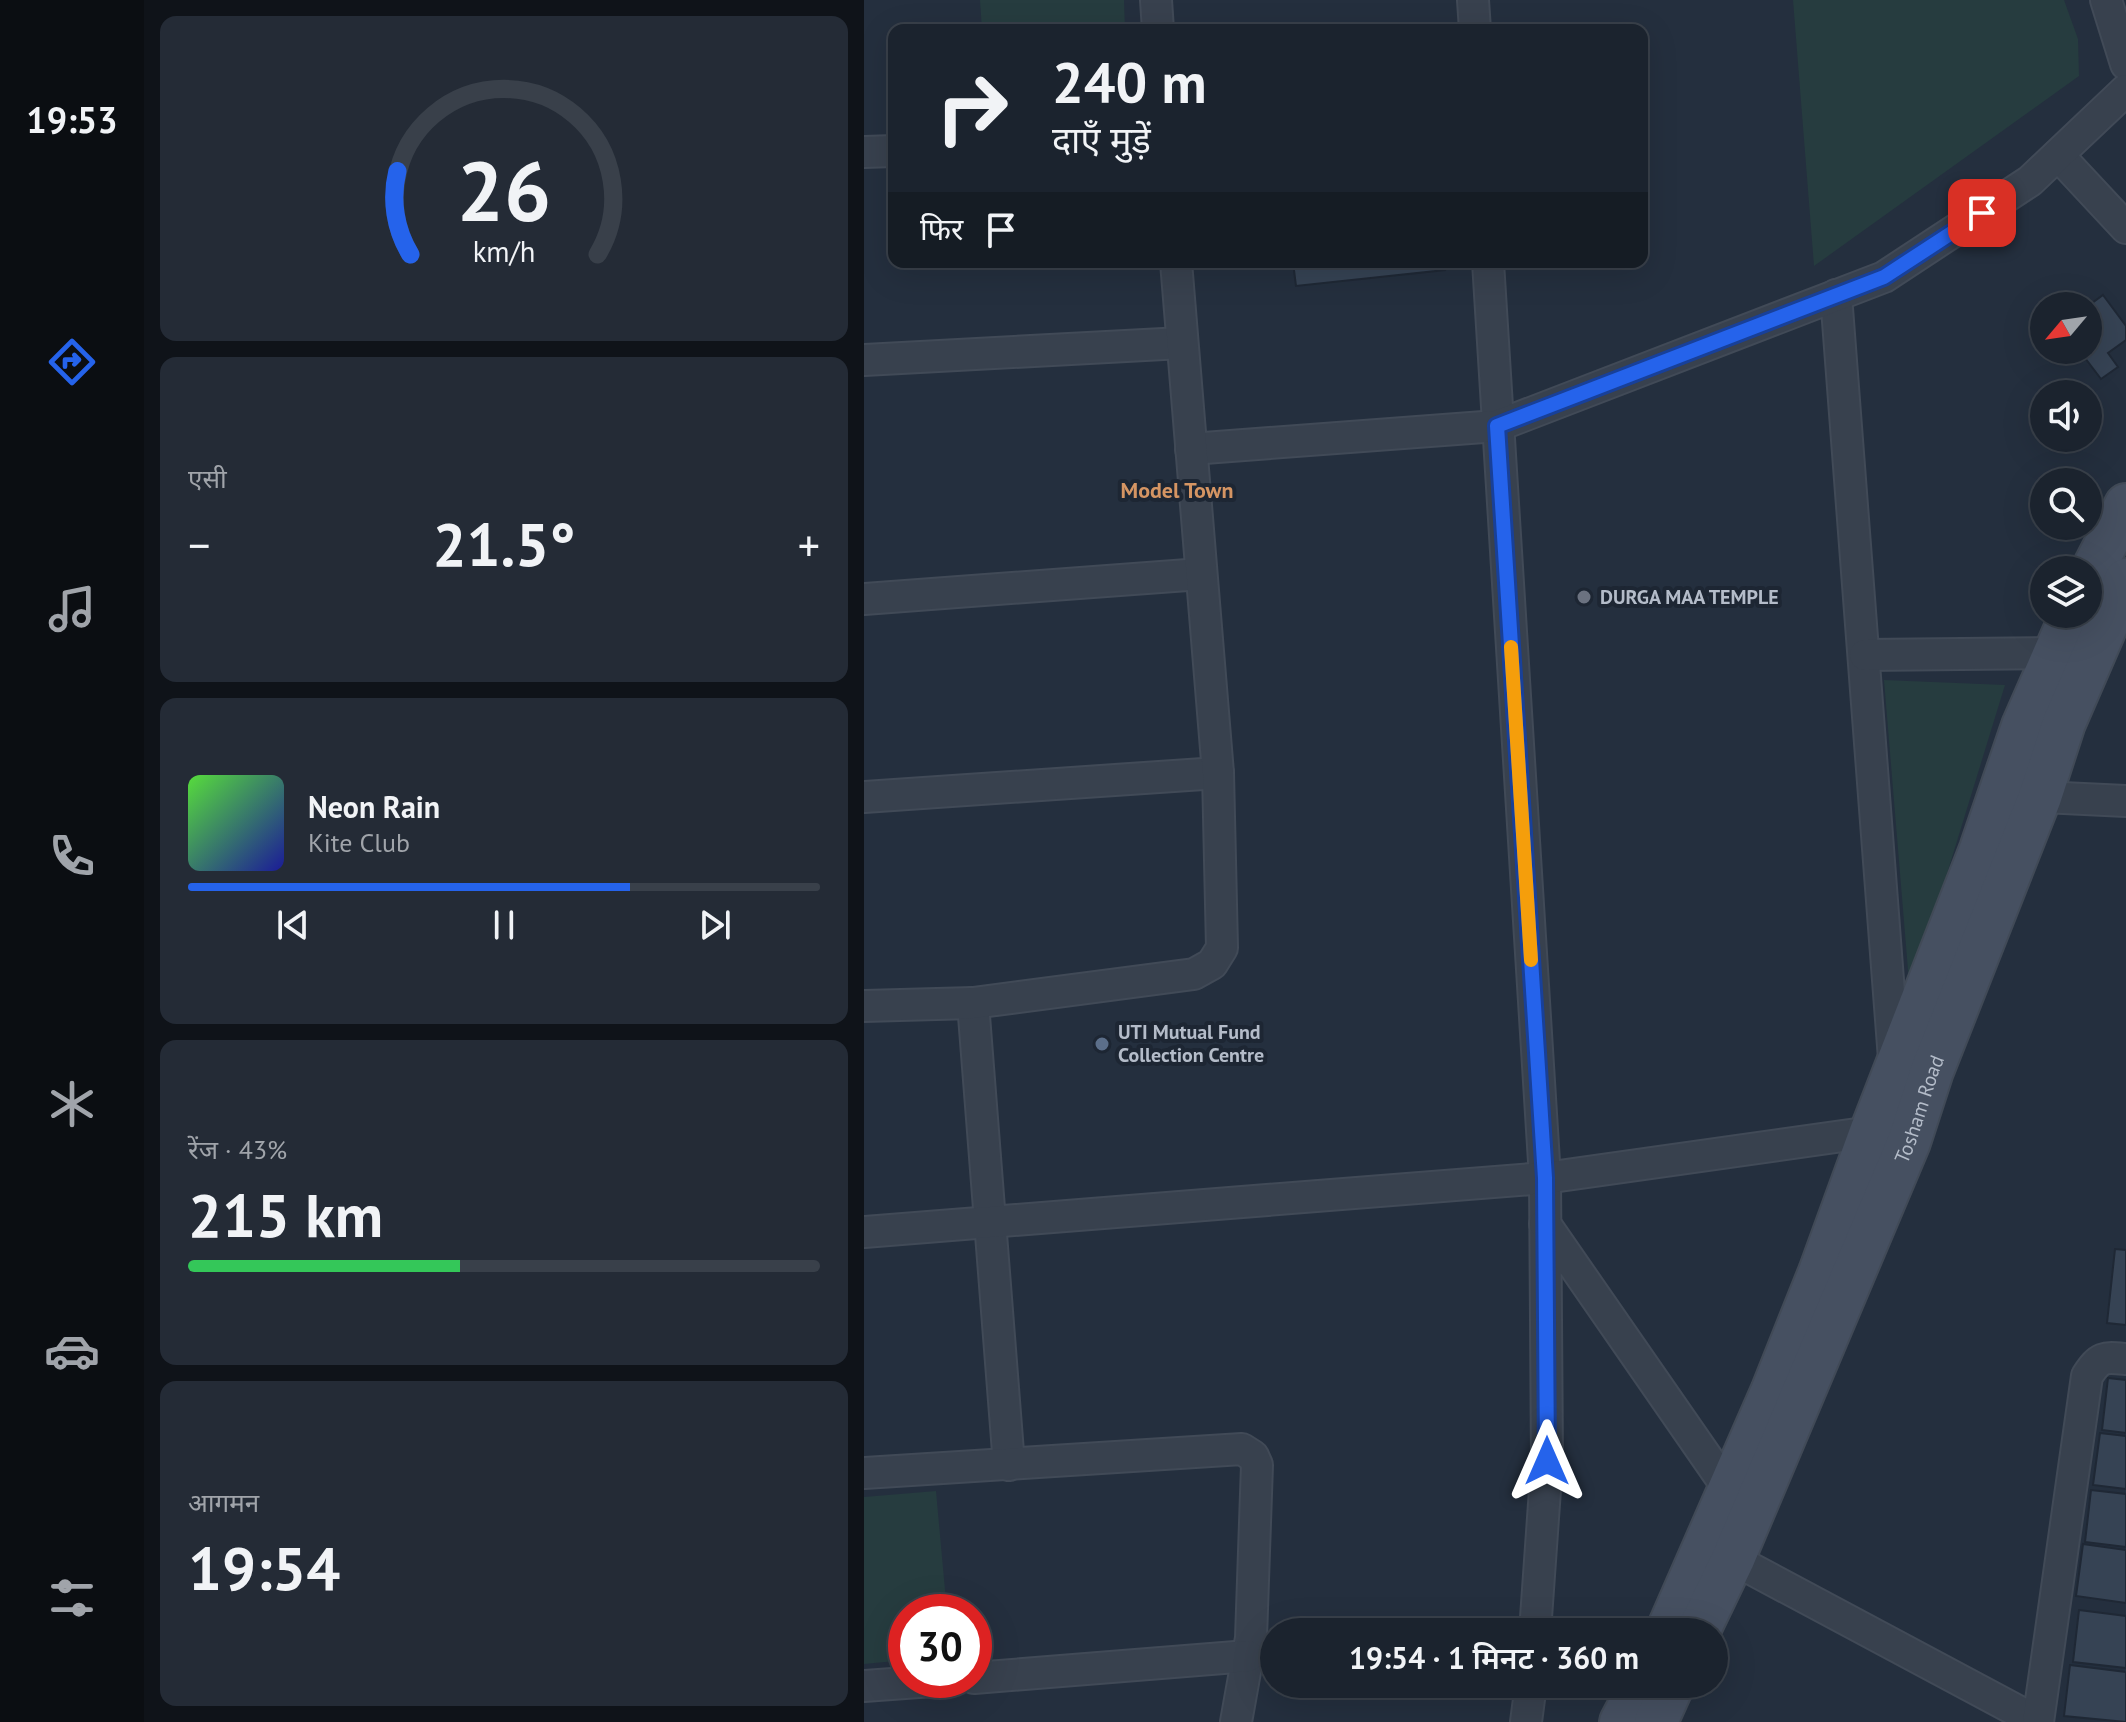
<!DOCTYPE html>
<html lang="hi">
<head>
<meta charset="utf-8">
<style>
	body { margin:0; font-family:"PT Sans","Noto Sans Devanagari",sans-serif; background:#242b36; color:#f1f3f6; height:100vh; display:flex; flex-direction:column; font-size:30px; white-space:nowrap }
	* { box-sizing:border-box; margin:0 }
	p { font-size:26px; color:#a0a4aa }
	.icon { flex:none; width:44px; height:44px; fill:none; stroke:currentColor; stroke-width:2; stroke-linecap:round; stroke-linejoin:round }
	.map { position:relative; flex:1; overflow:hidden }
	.sheet { display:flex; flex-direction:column; gap:16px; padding:16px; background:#0f1319; width:720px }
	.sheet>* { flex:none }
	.banner { position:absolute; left:24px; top:24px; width:760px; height:244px; border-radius:16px; box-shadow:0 8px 32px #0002,0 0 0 2px #39404a; background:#1b232e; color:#f1f3f6; overflow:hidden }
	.needle { width:52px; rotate:241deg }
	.controls { position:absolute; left:1166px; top:292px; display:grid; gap:16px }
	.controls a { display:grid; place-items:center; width:72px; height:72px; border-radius:50%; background:#1b232e; box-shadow:0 8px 32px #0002,0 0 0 2px #39404a; font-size:40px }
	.speed { position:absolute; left:24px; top:1594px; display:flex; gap:16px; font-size:40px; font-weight:700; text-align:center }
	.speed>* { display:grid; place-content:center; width:104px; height:104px; border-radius:50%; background:#1b232e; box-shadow:0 8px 32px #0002,0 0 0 2px #39404a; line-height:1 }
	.speed .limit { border:12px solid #d22; background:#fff; color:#111 }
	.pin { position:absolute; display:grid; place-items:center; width:68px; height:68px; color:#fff; margin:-34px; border-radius:16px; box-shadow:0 4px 12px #0006 }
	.me { position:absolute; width:88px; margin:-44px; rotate:0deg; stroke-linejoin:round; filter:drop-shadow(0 0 6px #0008) }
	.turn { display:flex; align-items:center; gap:28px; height:168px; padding:0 32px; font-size:36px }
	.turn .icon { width:104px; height:104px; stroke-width:2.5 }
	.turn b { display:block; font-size:56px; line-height:68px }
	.then { display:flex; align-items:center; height:76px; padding:0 32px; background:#0003; gap:16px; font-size:30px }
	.big { font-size:60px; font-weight:600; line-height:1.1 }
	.sheet .card { flex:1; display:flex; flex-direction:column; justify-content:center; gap:12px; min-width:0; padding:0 28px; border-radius:16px; background:#242b36 }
	.sheet .dial { align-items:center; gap:0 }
	.dial svg { height:208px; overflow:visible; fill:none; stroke:#39404a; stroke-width:7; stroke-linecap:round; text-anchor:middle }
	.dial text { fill:#f1f3f6; stroke:none }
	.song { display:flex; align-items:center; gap:24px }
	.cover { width:96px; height:96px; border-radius:12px; background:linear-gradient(135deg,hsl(110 70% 55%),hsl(240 70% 35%)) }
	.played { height:8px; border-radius:4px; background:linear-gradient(90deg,#2563eb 70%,#39404a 70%) }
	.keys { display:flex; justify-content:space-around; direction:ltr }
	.heat { display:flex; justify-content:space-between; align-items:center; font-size:44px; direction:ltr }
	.charge { height:12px; border-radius:6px; background:linear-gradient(90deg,#34c759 43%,#39404a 0) }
	.trip { position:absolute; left:396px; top:1618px; width:468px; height:80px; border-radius:40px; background:#1b232e; box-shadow:0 8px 32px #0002,0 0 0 2px #39404a; font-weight:600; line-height:80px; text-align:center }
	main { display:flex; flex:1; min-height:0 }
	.dock { display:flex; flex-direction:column; width:144px; justify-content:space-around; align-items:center; background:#0b0e12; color:#a0a4aa }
	.dock .icon { width:56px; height:56px }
	.dock .selected { color:#2563eb }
	.dock b { font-size:36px; color:#f1f3f6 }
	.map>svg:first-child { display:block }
</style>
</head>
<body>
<main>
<nav class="dock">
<b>19:53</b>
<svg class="icon selected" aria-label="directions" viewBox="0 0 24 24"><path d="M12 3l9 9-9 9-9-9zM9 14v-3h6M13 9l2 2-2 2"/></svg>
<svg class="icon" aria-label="music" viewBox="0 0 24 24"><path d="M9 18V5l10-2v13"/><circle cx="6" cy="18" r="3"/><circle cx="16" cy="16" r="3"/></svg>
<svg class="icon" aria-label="phone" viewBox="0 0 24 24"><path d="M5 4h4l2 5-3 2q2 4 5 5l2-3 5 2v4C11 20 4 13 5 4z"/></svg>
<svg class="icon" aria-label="climate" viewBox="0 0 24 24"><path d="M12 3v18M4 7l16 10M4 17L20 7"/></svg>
<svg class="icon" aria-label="car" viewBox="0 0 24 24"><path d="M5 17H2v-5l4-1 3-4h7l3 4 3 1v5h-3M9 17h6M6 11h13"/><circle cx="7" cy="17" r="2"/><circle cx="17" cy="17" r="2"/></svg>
<svg class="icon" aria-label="filters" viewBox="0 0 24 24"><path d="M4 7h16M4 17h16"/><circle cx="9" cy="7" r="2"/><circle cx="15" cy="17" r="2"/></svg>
</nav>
<section class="sheet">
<div class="card dial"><svg viewBox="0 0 100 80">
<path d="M14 69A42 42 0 1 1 86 69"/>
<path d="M14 69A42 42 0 0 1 9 37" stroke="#2563eb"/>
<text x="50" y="56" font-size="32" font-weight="700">26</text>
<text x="50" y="72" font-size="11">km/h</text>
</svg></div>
<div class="card"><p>एसी</p>
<div class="heat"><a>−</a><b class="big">21.5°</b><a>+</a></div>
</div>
<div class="card">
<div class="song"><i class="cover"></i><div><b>Neon Rain</b><p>Kite Club</p></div></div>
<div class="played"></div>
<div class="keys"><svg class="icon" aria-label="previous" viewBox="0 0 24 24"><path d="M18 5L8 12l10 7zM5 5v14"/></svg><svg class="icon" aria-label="pause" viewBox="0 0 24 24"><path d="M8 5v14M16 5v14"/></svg><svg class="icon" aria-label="next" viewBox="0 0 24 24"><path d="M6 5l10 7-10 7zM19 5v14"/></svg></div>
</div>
<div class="card"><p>रेंज · 43%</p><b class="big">215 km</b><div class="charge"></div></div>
<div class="card"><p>आगमन</p><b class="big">19:54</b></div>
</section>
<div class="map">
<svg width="1262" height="1722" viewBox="0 0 1262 1722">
	<rect width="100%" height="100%" fill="#242f3e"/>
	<!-- green -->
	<g fill="#263c3f">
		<path d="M 116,0 L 260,0 L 261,30 L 118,30 Z"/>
		<path d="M 929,0 L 1200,0 L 1214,39 L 1215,76 L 950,266 Z"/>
		<path d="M 1020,680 L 1141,685 L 1046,994 Z"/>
		<path d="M 72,1491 L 83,1612 L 42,1612 L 42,1660 L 0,1664 L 0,1497 Z"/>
	</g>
	<!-- building -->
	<g fill="#364354" stroke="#1f2835" stroke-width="2">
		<path d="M 429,262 L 580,262 L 581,270 L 432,286 Z"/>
		<path d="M 1239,295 L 1262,326 L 1262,340 L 1244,353 L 1254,367 L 1237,379 L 1215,350 L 1224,350 L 1224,306 Z"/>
		<path d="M 1251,1249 L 1262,1250 L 1262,1325 L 1243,1323 Z"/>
		<path d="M 1244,1378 L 1262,1380 L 1262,1433 L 1238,1430 Z"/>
		<path d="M 1236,1433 L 1262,1436 L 1262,1489 L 1229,1485 Z"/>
		<path d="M 1227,1490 L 1262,1494 L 1262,1547 L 1221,1542 Z"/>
		<path d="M 1219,1544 L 1262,1550 L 1262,1603 L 1212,1596 Z"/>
		<path d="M 1215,1610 L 1262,1616 L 1262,1668 L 1209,1662 Z"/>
		<path d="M 1206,1665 L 1262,1672 L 1262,1722 L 1200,1716 Z"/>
	</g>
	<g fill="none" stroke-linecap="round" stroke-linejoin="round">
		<!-- minor casing -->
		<g stroke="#414a57" stroke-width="34">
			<g id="minor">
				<path d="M 292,0 L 294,30"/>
				<path d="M 609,0 L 611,30"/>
				<path d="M 1242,0 L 1262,64"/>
				<path d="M 0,152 L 30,151"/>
				<path d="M 1194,155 L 1262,228"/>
				<path d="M 624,262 L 681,1178 L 683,1461 L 671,1632"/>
				<path d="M 972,295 L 1030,1059"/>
				<path d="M 0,360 L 318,343"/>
				<path d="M 327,449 L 633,426 L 1020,277 L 1166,181 L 1262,90"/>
				<path d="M 0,599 L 337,574"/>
				<path d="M 1001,655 L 1190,653"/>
				<path d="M 1157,796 L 1262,801"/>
				<path d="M 0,797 L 354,773"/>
				<path d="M 109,1003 L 145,1465"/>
				<path d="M 0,1006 L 109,1003 L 330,974 L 348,964 L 358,948 L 354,773 L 312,262"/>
				<path d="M 681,1224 L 866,1491"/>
				<path d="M 0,1232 L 681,1178 L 1007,1132 L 1023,1136"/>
				<path d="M 0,1473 L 378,1449 L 389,1456 L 393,1465 L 387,1638 L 372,1722"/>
				<path d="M 869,1559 L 1174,1722"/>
				<path d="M 110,1678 L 384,1656"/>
				<path d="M 0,1686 L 82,1680"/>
				<path d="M 662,1722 L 667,1684"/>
				<path d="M 1174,1722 L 1223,1376 C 1236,1356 1240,1357 1262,1359"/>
			</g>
		</g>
		<!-- secondary casing -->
		<g stroke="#414a57" stroke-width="46">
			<g id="secondary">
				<path d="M 1224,579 L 1262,505"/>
				<path d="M 803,1632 L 908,1392 L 956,1272 L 1007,1132 L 1117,849 L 1159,726 L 1208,614"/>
				<path id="s1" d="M 834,1632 L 869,1559 L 1045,1142 L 1068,1071 L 1176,797 L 1200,723 L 1262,580"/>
				<path d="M 757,1722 L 777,1684"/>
				<path d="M 792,1722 L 809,1684"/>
			</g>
		</g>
		<!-- minor -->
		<use href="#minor" stroke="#38414e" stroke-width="30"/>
		<!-- secondary -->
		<use href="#secondary" stroke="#465061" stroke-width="42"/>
	</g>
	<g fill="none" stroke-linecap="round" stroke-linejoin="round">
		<!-- route casing -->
		<g stroke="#184099" stroke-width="20">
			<path id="route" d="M 683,1461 L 681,1178 L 633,426 L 1020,277 L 1118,213"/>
		</g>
		<!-- route -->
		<use href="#route" stroke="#2563eb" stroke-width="14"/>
		<!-- slow -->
		<path stroke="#f59e0b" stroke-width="14" d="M 647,647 L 667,960"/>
	</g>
	<!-- markers -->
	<circle fill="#6b7280" stroke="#1d2633" stroke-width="3" cx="720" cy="597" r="8"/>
	<circle fill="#5c6f8a" stroke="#1d2633" stroke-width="3" cx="238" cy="1044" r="8"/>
	<g text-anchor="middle" stroke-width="8" stroke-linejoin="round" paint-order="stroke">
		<!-- poi labels -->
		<g font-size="20" font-weight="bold" fill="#b4bcc9" stroke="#1d2633" text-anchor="start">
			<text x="736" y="604">DURGA MAA TEMPLE</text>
			<text x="254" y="1039">UTI Mutual Fund<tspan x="254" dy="23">Collection Centre</tspan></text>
		</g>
		<!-- street labels -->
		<g font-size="20" fill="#b4bcc9" stroke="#1d2633">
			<text dy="7" stroke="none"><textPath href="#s1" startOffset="568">Tosham Road</textPath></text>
		</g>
		<!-- neighbourhood labels -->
		<g font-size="22" font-weight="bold" fill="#d59563" stroke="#1d2633">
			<text x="313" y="498">Model Town</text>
		</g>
	</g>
</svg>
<div class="controls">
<a><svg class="needle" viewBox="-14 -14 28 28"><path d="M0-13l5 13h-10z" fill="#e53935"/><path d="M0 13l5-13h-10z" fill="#a0a4aa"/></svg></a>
<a><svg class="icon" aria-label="sound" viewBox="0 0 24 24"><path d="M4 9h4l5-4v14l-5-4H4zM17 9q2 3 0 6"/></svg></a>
<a><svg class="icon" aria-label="search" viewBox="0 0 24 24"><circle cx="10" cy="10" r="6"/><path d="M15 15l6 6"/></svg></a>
<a><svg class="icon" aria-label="layers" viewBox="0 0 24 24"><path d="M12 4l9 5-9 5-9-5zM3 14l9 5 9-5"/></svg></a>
</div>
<div class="speed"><div class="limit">30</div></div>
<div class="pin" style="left:1118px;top:213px;background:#d93025"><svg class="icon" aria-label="arrive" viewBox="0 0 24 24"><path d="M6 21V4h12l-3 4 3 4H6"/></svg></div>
<svg class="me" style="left:683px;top:1461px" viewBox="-20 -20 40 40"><path d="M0-17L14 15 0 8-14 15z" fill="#2563eb" stroke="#fff" stroke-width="4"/></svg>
<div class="trip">19:54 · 1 मिनट · 360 m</div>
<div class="banner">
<div class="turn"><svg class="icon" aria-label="right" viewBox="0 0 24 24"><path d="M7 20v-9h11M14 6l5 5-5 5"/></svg><div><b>240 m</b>दाएँ मुड़ें</div></div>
<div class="then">फिर<svg class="icon" aria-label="arrive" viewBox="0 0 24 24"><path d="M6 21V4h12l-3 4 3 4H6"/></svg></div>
</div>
</div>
</main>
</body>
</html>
